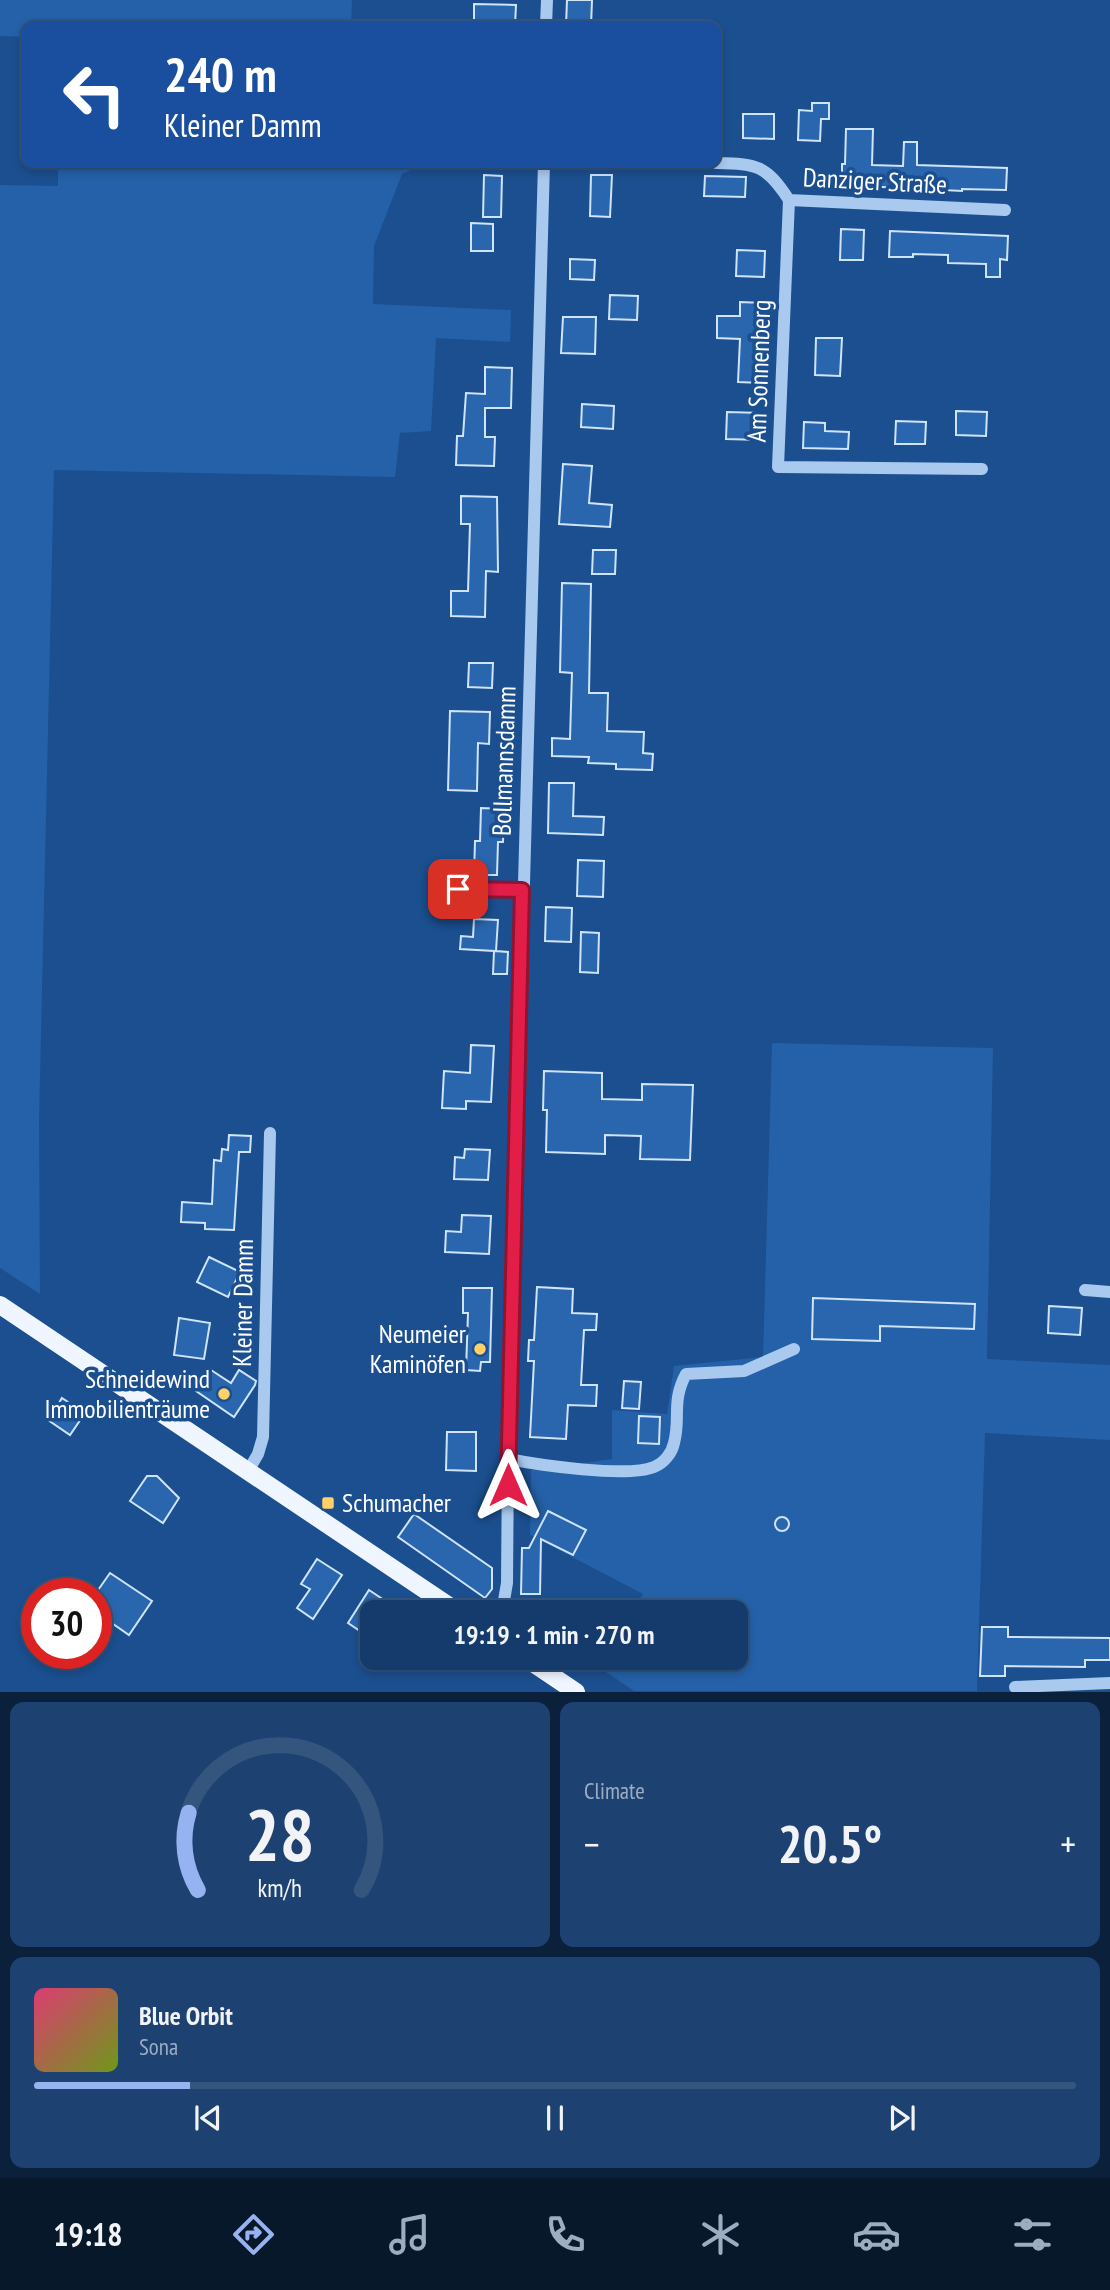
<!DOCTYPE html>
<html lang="en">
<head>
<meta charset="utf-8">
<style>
	body { margin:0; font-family:"PT Sans Narrow",sans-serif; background:#1d4271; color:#f1f3f6; height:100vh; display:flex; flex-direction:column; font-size:26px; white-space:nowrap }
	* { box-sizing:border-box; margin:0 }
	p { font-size:23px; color:#9dadc1 }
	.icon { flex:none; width:38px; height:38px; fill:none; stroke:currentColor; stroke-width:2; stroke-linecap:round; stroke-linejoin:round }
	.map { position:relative; height:1692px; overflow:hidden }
	.side { display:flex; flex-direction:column; gap:10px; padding:10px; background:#0b203b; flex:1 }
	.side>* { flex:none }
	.top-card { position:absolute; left:21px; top:21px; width:700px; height:147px; border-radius:14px; box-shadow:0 4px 10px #0003,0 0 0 2px #33557e; background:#1a4fa0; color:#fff; overflow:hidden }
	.speed { position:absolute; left:21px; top:1578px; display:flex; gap:14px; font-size:35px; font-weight:700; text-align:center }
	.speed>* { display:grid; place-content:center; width:91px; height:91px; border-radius:50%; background:#143b6b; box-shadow:0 4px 10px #0003,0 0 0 2px #33557e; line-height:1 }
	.speed .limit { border:10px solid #d22; background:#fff; color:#111 }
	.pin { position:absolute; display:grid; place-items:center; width:60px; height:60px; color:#fff; margin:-30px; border-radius:14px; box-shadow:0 4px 10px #0006 }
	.me { position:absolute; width:77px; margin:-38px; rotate:0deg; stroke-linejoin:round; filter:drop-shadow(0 0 5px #0008) }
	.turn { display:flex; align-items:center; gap:24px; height:147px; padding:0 28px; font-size:32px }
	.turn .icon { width:91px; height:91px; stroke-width:2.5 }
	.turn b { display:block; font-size:49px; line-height:60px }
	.big { font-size:52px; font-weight:700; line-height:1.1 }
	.side .tile { flex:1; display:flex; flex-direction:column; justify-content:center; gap:10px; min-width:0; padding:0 24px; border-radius:14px; background:#1d4271 }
	.side .dial { align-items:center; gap:0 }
	.dial svg { height:182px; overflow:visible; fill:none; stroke:#33557e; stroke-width:7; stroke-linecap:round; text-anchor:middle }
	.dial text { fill:#f1f3f6; stroke:none }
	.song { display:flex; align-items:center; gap:21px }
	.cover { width:84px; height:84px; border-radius:10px; background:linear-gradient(135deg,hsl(340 70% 55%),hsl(80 70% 35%)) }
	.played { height:7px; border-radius:4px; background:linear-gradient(90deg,#95b2f1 15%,#33557e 15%) }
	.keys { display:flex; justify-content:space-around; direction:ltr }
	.heat { display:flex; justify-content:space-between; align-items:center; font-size:38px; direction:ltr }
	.side .tiles { flex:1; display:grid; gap:10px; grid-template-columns:1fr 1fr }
	.tile:last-child { grid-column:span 2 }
	.trip { position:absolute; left:360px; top:1600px; width:388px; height:70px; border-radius:14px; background:#143b6b; box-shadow:0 4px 10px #0003,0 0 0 2px #33557e; font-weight:700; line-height:70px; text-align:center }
	.tabs { display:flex; height:112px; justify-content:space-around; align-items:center; background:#08182b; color:#9dadc1 }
	.tabs .icon { width:49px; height:49px }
	.tabs .on { color:#95b2f1 }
	.tabs b { font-size:32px; color:#f1f3f6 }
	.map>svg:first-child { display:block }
</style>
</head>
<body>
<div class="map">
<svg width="1110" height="1692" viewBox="0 0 1110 1692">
	<rect width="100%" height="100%" fill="#1b4f8f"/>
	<!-- green -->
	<g fill="#2461a8">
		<path d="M 0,0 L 352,0 L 351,26 L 26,26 L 26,37 L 0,36 Z"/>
		<path d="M 58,163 L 234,163 L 413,169 L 402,174 L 374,246 L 373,304 L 511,310 L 510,342 L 436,338 L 431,431 L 400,433 L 395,477 L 54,470 L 39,1121 L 40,1294 L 0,1268 L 0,185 L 58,186 Z"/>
		<path d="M 772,1043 L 993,1048 L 987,1359 L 1110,1365 L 1110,1440 L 985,1433 L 977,1691 L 634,1691 L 594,1664 L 599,1657 L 737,1657 L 737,1612 L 631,1612 L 643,1594 L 530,1535 L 531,1470 L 612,1459 L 612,1410 L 667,1414 L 674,1366 L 763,1357 Z"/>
	</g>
	<!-- building -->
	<g fill="#2a66ad" stroke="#cfe3fa" stroke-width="2">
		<path d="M 567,0 L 592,0 L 591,26 L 566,26 Z"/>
		<path d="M 474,4 L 516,5 L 515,26 L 474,23 Z"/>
		<path d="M 812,103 L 829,103 L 829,119 L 821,119 L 820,141 L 798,140 L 799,110 L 812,111 Z"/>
		<path d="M 743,114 L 774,114 L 774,139 L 743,138 Z"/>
		<path d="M 846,129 L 873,129 L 872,165 L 903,166 L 904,142 L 917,142 L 917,165 L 1007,168 L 1006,190 L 962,189 L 962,191 L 842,185 L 842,164 L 845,164 Z"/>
		<path d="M 484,175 L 502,176 L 501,217 L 483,217 Z"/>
		<path d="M 591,175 L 612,175 L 610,217 L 590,216 Z"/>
		<path d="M 705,176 L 746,177 L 745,197 L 704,196 Z"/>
		<path d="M 471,223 L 493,224 L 493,251 L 471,251 Z"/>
		<path d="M 841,229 L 864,230 L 863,260 L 840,260 Z"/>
		<path d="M 890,231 L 1008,236 L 1007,260 L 1000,259 L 1000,277 L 986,277 L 986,264 L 948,263 L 948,255 L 913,254 L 913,257 L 889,257 Z"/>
		<path d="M 737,250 L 765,251 L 764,277 L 736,276 Z"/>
		<path d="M 570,259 L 595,260 L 594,280 L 570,279 Z"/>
		<path d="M 610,295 L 638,296 L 637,320 L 609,319 Z"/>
		<path d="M 740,302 L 764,303 L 761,383 L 738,382 L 740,339 L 717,338 L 717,316 L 740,316 Z"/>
		<path d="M 563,317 L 596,317 L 595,354 L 561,353 Z"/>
		<path d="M 816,338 L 842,338 L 840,376 L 815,375 Z"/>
		<path d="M 485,367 L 512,368 L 511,408 L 485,408 L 485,437 L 495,437 L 494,466 L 456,465 L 457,436 L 463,436 L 466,393 L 485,394 Z"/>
		<path d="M 582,404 L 614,406 L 613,429 L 581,427 Z"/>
		<path d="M 956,411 L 987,412 L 986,436 L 956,435 Z"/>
		<path d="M 727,412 L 762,413 L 761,440 L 726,439 Z"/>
		<path d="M 896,421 L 926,422 L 925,444 L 895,444 Z"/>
		<path d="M 804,422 L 825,423 L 825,431 L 849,432 L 848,449 L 803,448 Z"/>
		<path d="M 563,464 L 592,466 L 589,503 L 612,505 L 610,527 L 559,524 Z"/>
		<path d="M 461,496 L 497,497 L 498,572 L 486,571 L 485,617 L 451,616 L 451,591 L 468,591 L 470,524 L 461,524 Z"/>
		<path d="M 593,550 L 616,550 L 615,574 L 592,574 Z"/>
		<path d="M 562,583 L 591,584 L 589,693 L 608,693 L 607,731 L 644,732 L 643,753 L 653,754 L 652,770 L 616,769 L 616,764 L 588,763 L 589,757 L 552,756 L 552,738 L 570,739 L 572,673 L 560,672 Z"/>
		<path d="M 469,663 L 493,663 L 492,688 L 468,687 Z"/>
		<path d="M 450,711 L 490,712 L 489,744 L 478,743 L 477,791 L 448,790 Z"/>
		<path d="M 549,783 L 574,783 L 573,816 L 604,817 L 603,835 L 548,833 Z"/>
		<path d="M 481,808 L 504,809 L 503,842 L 498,842 L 497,875 L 474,875 L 475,841 L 480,841 Z"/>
		<path d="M 578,860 L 604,861 L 603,897 L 577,896 Z"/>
		<path d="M 546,907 L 572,908 L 571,942 L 545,941 Z"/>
		<path d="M 474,919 L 498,920 L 496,951 L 508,952 L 507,974 L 493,974 L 494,951 L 460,949 L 461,936 L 473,937 Z"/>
		<path d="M 581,932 L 599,933 L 598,973 L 580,972 Z"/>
		<path d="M 471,1045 L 494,1046 L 491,1102 L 466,1101 L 466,1109 L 442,1108 L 444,1071 L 470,1073 Z"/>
		<path d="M 544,1071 L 602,1073 L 602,1099 L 642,1100 L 642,1084 L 693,1085 L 690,1160 L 640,1159 L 641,1136 L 605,1135 L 605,1154 L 546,1152 L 547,1110 L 543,1110 Z"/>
		<path d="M 229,1135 L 251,1136 L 250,1152 L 239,1152 L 234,1230 L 205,1229 L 205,1223 L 181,1222 L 182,1202 L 212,1204 L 214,1160 L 221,1161 L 222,1149 L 228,1150 Z"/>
		<path d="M 465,1149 L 490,1150 L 488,1180 L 454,1179 L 455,1157 L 464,1158 Z"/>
		<path d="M 462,1215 L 491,1216 L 489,1254 L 445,1252 L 446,1231 L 461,1232 Z"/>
		<path d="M 209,1257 L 240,1272 L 228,1297 L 197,1282 Z"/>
		<path d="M 537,1287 L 573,1289 L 572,1313 L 597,1314 L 596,1330 L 584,1330 L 581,1385 L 597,1385 L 596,1406 L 568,1405 L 566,1439 L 530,1437 L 534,1361 L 528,1361 L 529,1340 L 534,1340 Z"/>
		<path d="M 463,1288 L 492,1288 L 490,1362 L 481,1362 L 480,1371 L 466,1370 L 468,1313 L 463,1313 Z"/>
		<path d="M 813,1298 L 975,1304 L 974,1329 L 880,1326 L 880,1341 L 812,1339 Z"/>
		<path d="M 1049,1306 L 1082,1308 L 1080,1335 L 1048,1333 Z"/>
		<path d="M 179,1318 L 210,1323 L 204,1359 L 174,1355 Z"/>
		<path d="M 211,1370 L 231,1383 L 239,1370 L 256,1381 L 255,1385 L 234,1417 L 196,1391 Z"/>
		<path d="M 624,1381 L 641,1382 L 639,1409 L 622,1408 Z"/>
		<path d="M 62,1398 L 85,1413 L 70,1435 L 48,1420 Z"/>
		<path d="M 639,1416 L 660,1417 L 659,1444 L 638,1443 Z"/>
		<path d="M 447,1432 L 476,1432 L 476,1471 L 446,1470 Z"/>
		<path d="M 147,1476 L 157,1476 L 179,1498 L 163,1523 L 130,1501 Z"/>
		<path d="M 548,1511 L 586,1530 L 573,1555 L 541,1539 L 540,1594 L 521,1594 L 522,1548 L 529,1548 Z"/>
		<path d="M 414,1514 L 492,1568 L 492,1589 L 485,1598 L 398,1537 Z"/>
		<circle cx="782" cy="1524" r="7"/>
		<path d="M 317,1559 L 342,1575 L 313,1619 L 297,1608 L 310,1589 L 301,1584 Z"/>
		<path d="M 110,1573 L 152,1601 L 129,1635 L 96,1612 L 96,1593 Z"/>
		<path d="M 369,1590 L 387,1602 L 381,1612 L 373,1612 L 373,1624 L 366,1635 L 348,1623 Z"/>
		<path d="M 982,1627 L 1008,1627 L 1008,1637 L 1110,1638 L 1110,1660 L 1085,1660 L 1085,1667 L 1005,1666 L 1005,1676 L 980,1676 Z"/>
	</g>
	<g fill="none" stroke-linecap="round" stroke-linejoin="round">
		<!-- minor -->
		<g stroke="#a9c9ee" stroke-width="12">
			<path d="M 546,26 L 547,0"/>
			<path d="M 716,163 C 756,164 766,164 789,200 L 1005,210"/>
			<path d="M 789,200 L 778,467 L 982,469"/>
			<path d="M 458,889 L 522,890"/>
			<path d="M 1085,1290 L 1110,1292"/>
			<path d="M 508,1459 C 538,1465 627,1478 654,1467 C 664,1463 672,1453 674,1443 C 681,1417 671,1402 686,1374 L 744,1371 L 794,1349"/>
			<path d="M 248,1471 L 258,1454 L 263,1437 L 270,1133"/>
			<path d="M 502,1612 L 507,1583 L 508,1459 L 544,163"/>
			<path d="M 1015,1687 L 1110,1683"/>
		</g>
		<!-- major -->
		<g stroke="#f0f6ff" stroke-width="18">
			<path d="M 0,1305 L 458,1612"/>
			<path d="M 524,1657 L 576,1692"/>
		</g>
	</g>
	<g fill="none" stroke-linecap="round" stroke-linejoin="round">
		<!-- route casing -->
		<g stroke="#92132f" stroke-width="18">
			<path id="route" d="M 458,889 L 522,890 L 508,1485"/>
		</g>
		<!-- route -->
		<use href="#route" stroke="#e11d48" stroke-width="12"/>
	</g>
	<!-- markers -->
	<g fill="#ffd166" stroke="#1b4f8f" stroke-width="2.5">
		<circle cx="480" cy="1349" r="7"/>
		<circle cx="224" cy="1394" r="7"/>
		<rect x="321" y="1496" width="14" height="14" rx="3.5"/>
	</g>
	<g text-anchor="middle" stroke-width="7" stroke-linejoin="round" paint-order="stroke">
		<!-- street labels -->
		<g font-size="26" fill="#fff" stroke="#1b4f8f">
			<text transform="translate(875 181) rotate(3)" y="9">Danziger Straße</text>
			<text transform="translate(759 371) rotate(-88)" y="9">Am Sonnenberg</text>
			<text transform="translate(504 761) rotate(-88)" y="9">Bollmannsdamm</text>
			<text transform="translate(243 1303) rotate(-89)" y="9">Kleiner Damm</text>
		</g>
		<!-- poi labels -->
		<g font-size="26" fill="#fff" stroke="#1b4f8f" text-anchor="end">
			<text x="466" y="1343">Neumeier<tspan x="466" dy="30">Kaminöfen</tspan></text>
			<text x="210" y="1388">Schneidewind<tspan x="210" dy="30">Immobilienträume</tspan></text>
			<text x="342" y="1512" text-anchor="start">Schumacher</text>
		</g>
	</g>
</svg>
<div class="speed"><div class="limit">30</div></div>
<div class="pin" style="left:458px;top:889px;background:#d93025"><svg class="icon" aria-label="arrive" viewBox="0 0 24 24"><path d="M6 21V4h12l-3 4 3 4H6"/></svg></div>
<svg class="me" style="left:508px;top:1485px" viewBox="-20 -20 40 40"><path d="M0-17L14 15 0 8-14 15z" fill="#e11d48" stroke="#fff" stroke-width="4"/></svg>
<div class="trip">19:19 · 1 min · 270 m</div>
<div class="top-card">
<div class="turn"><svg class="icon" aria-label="left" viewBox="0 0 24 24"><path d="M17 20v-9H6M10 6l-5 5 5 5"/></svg><div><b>240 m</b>Kleiner Damm</div></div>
</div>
</div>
<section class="side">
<div class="tiles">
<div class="tile dial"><svg viewBox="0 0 100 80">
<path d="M14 69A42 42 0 1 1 86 69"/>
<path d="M14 69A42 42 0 0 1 10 35" stroke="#95b2f1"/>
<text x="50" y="56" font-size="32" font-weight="700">28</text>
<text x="50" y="72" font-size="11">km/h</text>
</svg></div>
<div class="tile"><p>Climate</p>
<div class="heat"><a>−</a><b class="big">20.5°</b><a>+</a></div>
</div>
<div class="tile">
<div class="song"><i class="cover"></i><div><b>Blue Orbit</b><p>Sona</p></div></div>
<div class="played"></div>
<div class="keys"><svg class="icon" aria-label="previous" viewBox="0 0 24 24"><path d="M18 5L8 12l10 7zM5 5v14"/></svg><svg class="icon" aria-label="pause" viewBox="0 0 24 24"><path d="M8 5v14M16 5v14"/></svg><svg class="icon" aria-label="next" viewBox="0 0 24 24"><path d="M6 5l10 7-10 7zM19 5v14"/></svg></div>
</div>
</div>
</section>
<nav class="tabs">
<b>19:18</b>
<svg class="icon on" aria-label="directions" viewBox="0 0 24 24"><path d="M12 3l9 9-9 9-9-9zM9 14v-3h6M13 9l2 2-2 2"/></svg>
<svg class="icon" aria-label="music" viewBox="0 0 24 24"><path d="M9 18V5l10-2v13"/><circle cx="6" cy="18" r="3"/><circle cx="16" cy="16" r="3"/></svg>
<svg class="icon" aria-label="phone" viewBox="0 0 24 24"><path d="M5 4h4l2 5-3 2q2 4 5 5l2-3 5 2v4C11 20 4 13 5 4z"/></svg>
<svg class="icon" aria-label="climate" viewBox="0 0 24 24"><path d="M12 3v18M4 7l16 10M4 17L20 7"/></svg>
<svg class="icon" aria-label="car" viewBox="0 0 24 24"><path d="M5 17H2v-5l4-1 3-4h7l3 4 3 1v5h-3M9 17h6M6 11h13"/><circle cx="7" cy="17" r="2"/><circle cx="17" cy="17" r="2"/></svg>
<svg class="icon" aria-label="filters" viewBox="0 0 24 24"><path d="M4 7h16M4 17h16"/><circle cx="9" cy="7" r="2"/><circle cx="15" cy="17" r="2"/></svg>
</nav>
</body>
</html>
